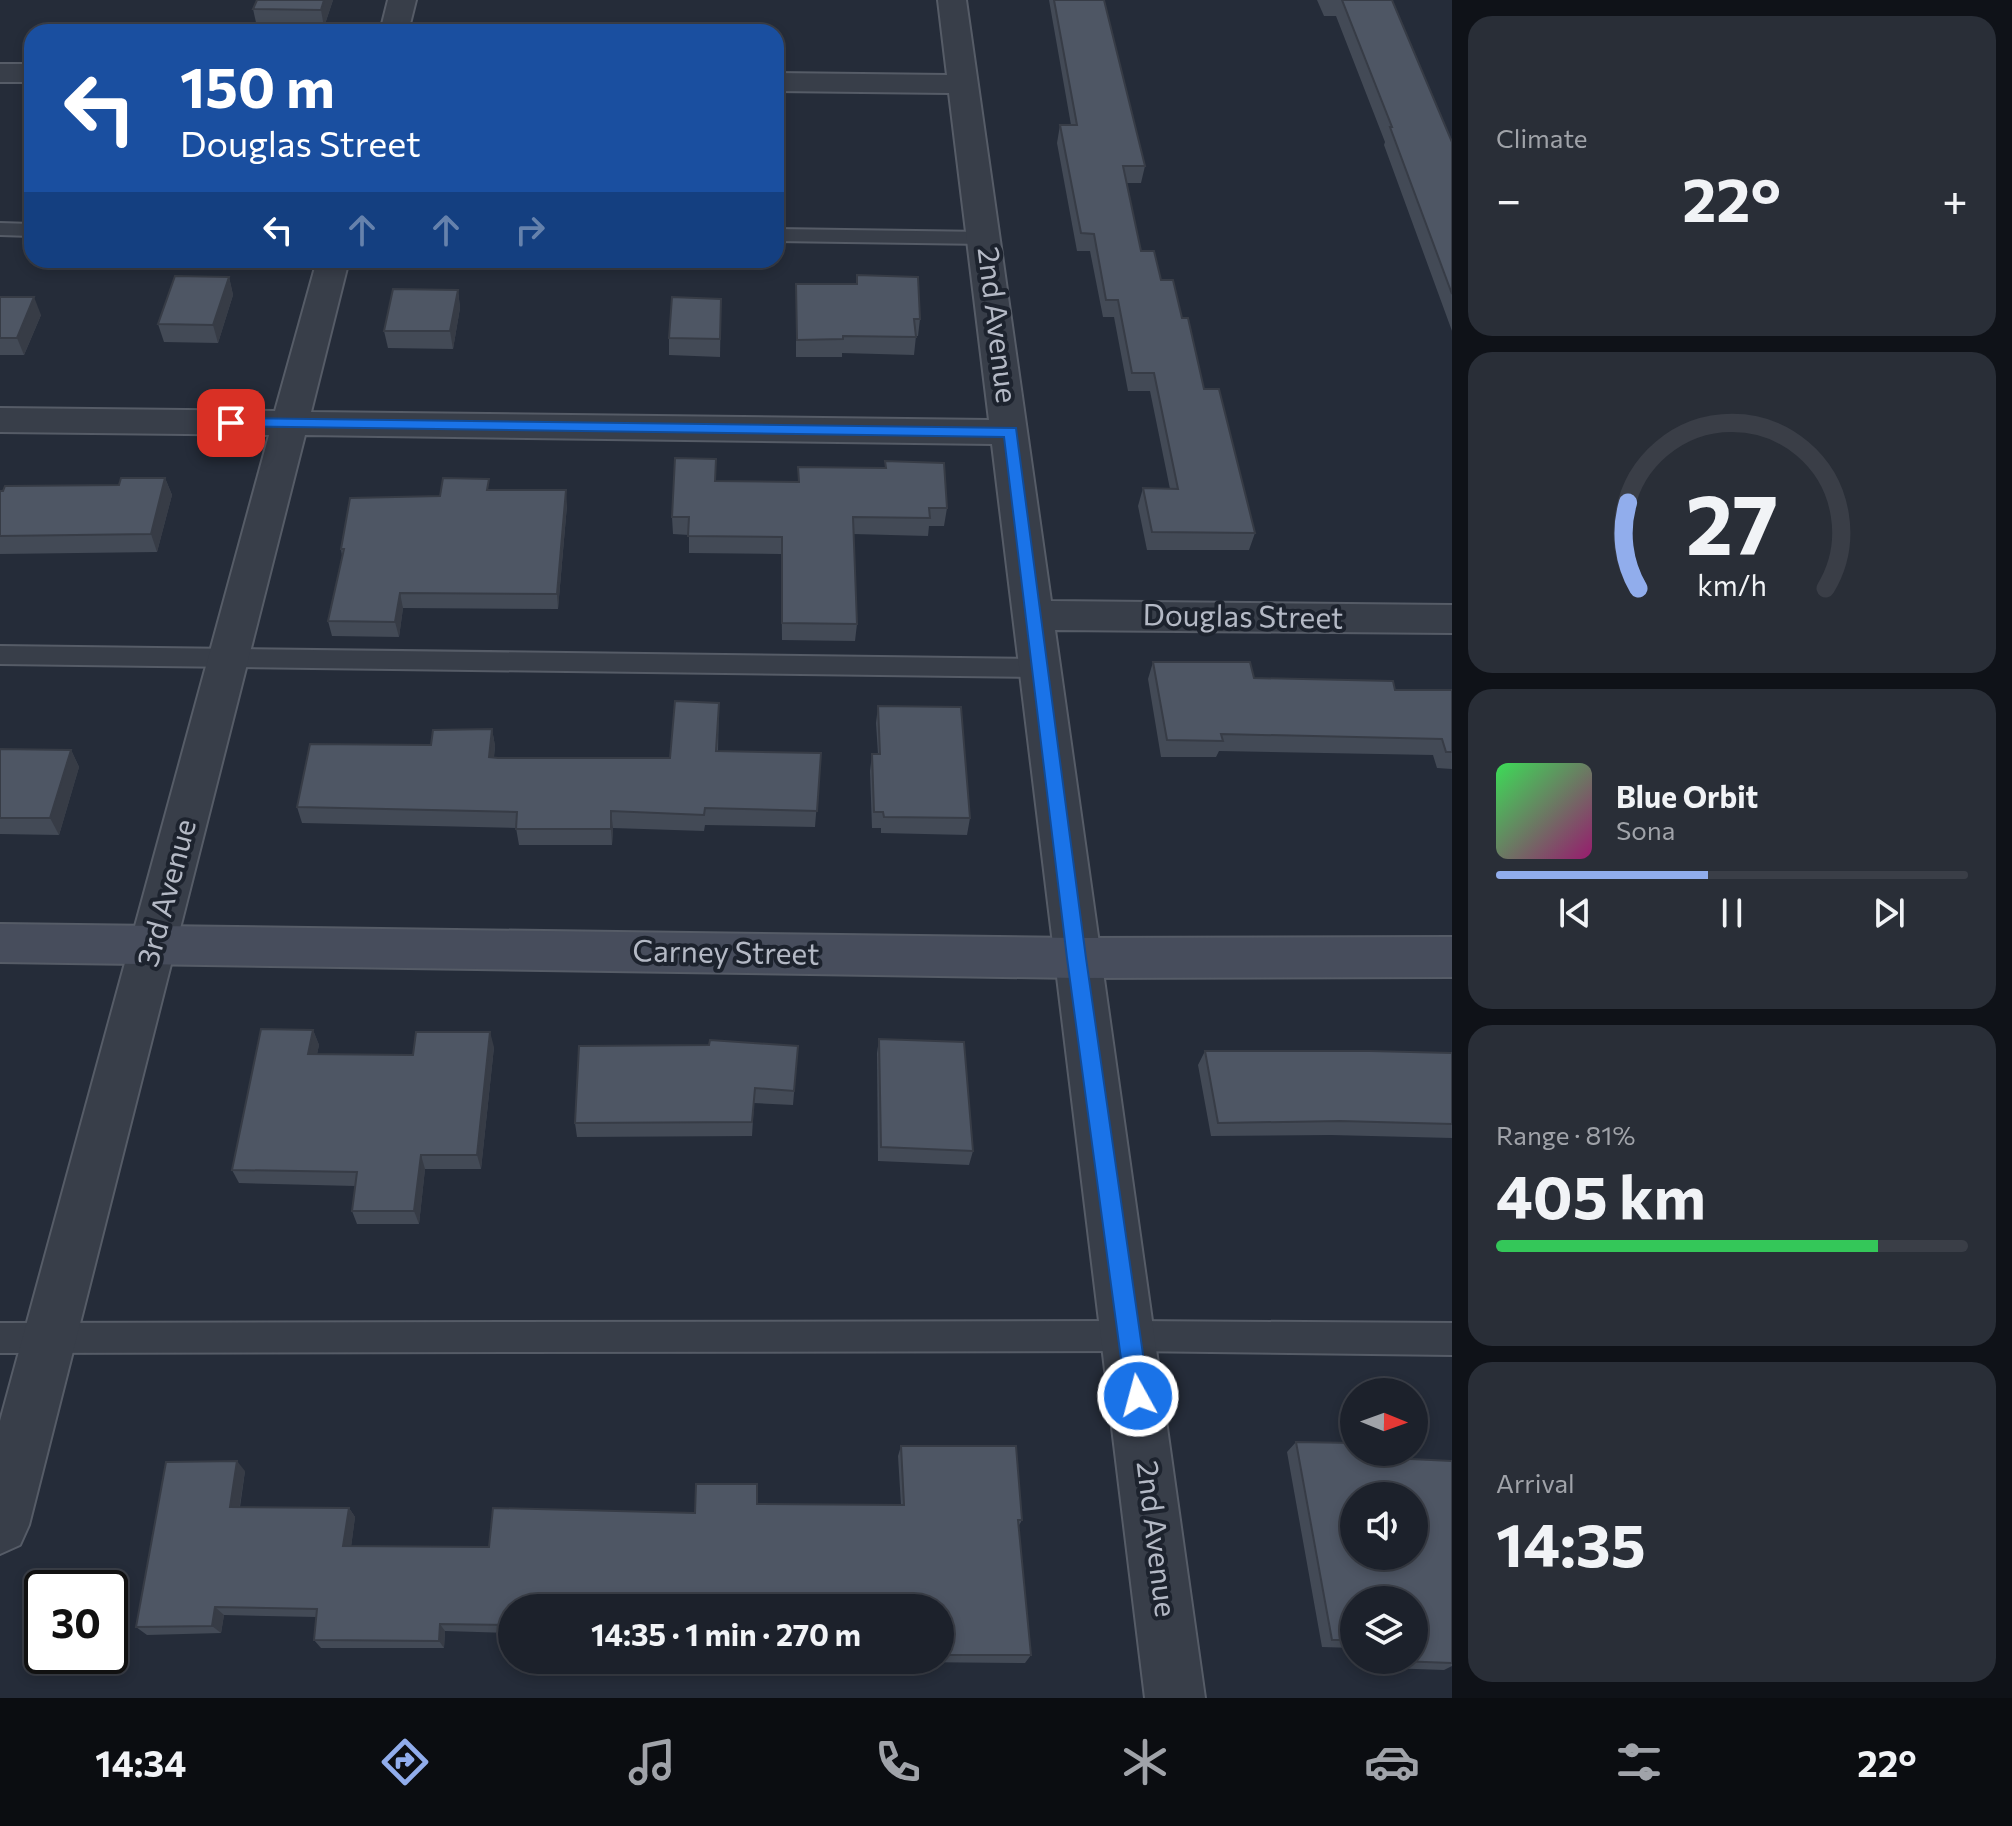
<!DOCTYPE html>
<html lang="en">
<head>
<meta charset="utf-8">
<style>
	body { margin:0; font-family:Commissioner,sans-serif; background:#292e37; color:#f1f3f6; height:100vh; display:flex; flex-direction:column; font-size:30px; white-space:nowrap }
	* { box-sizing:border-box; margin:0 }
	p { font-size:26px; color:#a0a3a9 }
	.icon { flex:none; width:44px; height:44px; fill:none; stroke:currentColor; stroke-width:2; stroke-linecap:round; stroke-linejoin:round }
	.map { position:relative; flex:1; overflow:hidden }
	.drawer { display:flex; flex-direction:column; gap:16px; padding:16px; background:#0f1218; width:560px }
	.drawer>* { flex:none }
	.guide { position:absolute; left:24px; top:24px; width:760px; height:244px; border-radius:24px; box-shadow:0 4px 12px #0003,0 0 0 2px #3a3e47; background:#1a4fa0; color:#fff; overflow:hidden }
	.needle { width:52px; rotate:91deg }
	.controls { position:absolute; left:1340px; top:1378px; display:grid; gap:16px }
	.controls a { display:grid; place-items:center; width:88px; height:88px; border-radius:50%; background:#1c212b; box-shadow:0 4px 12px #0003,0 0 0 2px #3a3e47; font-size:40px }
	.speed { position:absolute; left:24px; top:1570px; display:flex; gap:16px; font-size:40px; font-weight:700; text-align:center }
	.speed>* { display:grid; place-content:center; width:104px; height:104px; border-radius:50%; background:#1c212b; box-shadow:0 4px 12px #0003,0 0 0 2px #3a3e47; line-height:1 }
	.speed .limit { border:4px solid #111; border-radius:12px; background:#fff; color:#111 }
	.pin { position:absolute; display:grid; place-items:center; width:68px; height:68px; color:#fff; margin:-34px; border-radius:16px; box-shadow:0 4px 12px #0006 }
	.me { position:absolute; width:88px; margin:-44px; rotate:353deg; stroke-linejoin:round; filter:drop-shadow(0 0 6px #0008) }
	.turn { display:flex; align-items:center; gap:28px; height:168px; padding:0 24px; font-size:36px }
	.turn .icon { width:104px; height:104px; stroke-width:2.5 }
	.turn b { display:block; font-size:56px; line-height:68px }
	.lanes { display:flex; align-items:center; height:76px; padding:0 24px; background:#0003; justify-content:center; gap:40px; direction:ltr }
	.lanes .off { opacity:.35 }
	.big { font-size:60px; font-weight:700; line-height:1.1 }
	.drawer .card { flex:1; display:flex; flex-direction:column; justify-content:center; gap:12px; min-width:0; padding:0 28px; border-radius:24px; background:#292e37 }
	.drawer .dial { align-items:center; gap:0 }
	.dial svg { height:208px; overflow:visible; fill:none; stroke:#3a3e47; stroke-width:7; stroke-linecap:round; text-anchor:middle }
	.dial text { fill:#f1f3f6; stroke:none }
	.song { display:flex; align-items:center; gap:24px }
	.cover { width:96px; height:96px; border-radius:12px; background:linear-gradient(135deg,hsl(130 70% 55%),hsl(320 70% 35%)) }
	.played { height:8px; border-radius:4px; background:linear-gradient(90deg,#91adec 45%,#3a3e47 45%) }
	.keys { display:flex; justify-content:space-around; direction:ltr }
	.heat { display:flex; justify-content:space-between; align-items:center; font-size:44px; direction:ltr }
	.charge { height:12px; border-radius:6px; background:linear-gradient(90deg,#34c759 81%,#3a3e47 0) }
	.trip { position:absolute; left:498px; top:1594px; width:456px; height:80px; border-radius:40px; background:#1c212b; box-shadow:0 4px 12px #0003,0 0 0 2px #3a3e47; font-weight:700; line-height:80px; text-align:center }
	.tabs { display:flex; height:128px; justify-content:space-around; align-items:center; background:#0b0d11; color:#a0a3a9 }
	.tabs .icon { width:56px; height:56px }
	.tabs .current { color:#91adec }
	.tabs b { font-size:36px; color:#f1f3f6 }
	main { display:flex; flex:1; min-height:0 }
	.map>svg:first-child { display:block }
</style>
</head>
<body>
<main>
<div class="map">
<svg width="1452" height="1698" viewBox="0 0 1452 1698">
	<rect width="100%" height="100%" fill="#252c39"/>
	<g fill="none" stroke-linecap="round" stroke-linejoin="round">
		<!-- lane casing -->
		<g stroke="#565c67" stroke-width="4">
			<g id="lane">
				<path d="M 0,223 L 32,224 L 32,236 L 0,235 Z"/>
				<path d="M 776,229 L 986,232 L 996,238 L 986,244 L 776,241 Z"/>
				<path d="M 0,646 L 1040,659 L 1048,662 L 1052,668 L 1048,674 L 1040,677 L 0,664 Z"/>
				<path d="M 1130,1321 L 1452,1323 L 1452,1355 L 1130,1351 L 0,1353 L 0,1323 Z"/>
			</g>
		</g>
		<!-- street casing -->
		<g stroke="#565c67" stroke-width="4">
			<g id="street">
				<path d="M 388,0 L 416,0 L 408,32 L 380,32 Z"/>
				<path d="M 938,0 L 966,0 L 1051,601 L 1452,605 L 1452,633 L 1055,630 L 1205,1698 L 1145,1698 L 992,444 L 305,435 L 29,1525 L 20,1545 L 0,1554 L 0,1421 L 269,435 L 0,432 L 0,408 L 275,411 L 317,260 L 349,260 L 311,412 L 989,420 L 949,93 L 776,91 L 776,73 L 947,75 Z"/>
				<rect x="0" y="64" width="32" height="18"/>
			</g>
		</g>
		<!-- secondary casing -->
		<g stroke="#565c67" stroke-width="4">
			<path id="secondary" d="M 0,924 L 1076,938 L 1452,937 L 1452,977 L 1076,978 L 0,962 Z"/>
		</g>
		<!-- lane -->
		<use href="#lane" fill="#383e49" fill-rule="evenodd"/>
		<!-- street -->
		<use href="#street" fill="#383e49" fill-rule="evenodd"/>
		<!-- secondary -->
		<use href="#secondary" fill="#474d5c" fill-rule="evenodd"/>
	</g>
	<!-- wall -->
	<g fill="#434a56">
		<path d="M 333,0 L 324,27 L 257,27 L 253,9 Z"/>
		<path d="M 1049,0 L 1104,0 L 1145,166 L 1141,183 L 1127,183 L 1141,251 L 1161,280 L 1182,318 L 1204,389 L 1255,533 L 1249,550 L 1147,550 L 1138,506 L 1143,488 L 1170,489 L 1150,391 L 1128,391 L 1114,317 L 1103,317 L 1090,251 L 1077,251 L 1057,143 L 1060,125 L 1071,125 Z"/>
		<path d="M 1317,0 L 1392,0 L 1452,142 L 1452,331 L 1384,145 L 1385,142 L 1336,16 L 1324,16 Z"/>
		<path d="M 857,275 L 920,319 L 918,336 L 916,336 L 914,355 L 842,353 L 842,357 L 796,357 L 796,284 L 856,284 Z"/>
		<path d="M 229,277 L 233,295 L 218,343 L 164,342 L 158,324 Z"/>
		<path d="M 458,290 L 460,308 L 453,349 L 388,348 L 384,331 Z"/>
		<path d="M 0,297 L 41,315 L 24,355 L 0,355 Z"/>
		<path d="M 721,299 L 720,357 L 669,355 L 669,338 Z"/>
		<path d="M 885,461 L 947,508 L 944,526 L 929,526 L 928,536 L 853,534 L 857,624 L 855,641 L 782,640 L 781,554 L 689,553 L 689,535 L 673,534 L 672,517 L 716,481 L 798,482 L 798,467 L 885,468 Z"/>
		<path d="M 165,478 L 172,495 L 157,552 L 0,554 L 0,491 L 119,485 Z"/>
		<path d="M 490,490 L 567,505 L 558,609 L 403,608 L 399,637 L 332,636 L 328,621 L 342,556 L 341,549 L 440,496 Z"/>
		<path d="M 1153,662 L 1254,678 L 1395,690 L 1452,690 L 1452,769 L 1437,768 L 1433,755 L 1219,751 L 1216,757 L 1161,757 L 1148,679 Z"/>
		<path d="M 719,703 L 718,751 L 821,753 L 815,827 L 705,825 L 704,831 L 613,828 L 612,845 L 519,845 L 516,828 L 302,823 L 297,807 L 431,745 L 492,729 L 495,746 L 494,757 L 498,758 L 670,758 Z"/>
		<path d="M 878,706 L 970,818 L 967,835 L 881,833 L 881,828 L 872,828 L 870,771 L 872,754 L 878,754 L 876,723 Z"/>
		<path d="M 0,749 L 71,750 L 79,767 L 59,835 L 0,834 Z"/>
		<path d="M 313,1030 L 319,1045 L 317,1054 L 413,1055 L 494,1047 L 481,1169 L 425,1169 L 419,1224 L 357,1224 L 352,1211 L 355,1186 L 239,1183 L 232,1170 Z"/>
		<path d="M 879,1039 L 973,1151 L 969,1165 L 878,1161 L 877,1053 Z"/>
		<path d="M 798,1046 L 793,1105 L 754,1103 L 752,1136 L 577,1137 L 575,1123 Z"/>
		<path d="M 1205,1051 L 1452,1053 L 1452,1138 L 1331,1135 L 1211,1136 L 1198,1065 Z"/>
		<path d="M 1296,1442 L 1411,1459 L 1452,1461 L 1452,1666 L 1444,1670 L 1359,1667 L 1358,1660 L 1414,1660 L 1354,1600 L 1354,1648 L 1322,1647 L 1287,1452 Z"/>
		<path d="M 901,1446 L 1022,1520 L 1018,1527 L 1031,1655 L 1025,1663 L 909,1662 L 909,1660 L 940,1660 L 940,1608 L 906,1608 L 906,1606 L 663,1602 L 512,1608 L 512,1633 L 445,1631 L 444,1648 L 321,1648 L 314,1640 L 316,1617 L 224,1615 L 221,1633 L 147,1635 L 136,1627 L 245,1471 L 240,1507 L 349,1508 L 355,1517 L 351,1547 L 489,1547 L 757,1504 L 901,1505 L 898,1456 Z"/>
	</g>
	<!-- shaded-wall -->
	<g fill="#373c46">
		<path d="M 324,0 L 333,0 L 324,27 L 321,10 Z"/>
		<path d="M 229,277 L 233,295 L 218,343 L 213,325 Z"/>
		<path d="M 458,290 L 460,308 L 453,349 L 450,331 Z"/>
		<path d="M 34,297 L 41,315 L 24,355 L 17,338 Z"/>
		<path d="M 165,478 L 172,495 L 157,552 L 151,534 Z"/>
		<path d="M 566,490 L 567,505 L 558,609 L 557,594 Z"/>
		<path d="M 400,593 L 403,608 L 399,637 L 395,622 Z"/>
		<path d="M 492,729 L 495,746 L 492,773 L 489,757 Z"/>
		<path d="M 71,750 L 79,767 L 59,835 L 50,818 Z"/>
		<path d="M 611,811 L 613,828 L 612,845 L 611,829 Z"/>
		<path d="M 313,1030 L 319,1045 L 314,1068 L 308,1054 Z"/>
		<path d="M 490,1032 L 494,1047 L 481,1169 L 477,1155 Z"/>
		<path d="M 421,1155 L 425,1169 L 419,1224 L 414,1211 Z"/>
		<path d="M 237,1461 L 245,1471 L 238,1517 L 230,1507 Z"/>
		<path d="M 349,1508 L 355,1517 L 350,1555 L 343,1546 Z"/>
		<path d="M 215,1607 L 224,1615 L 221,1633 L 212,1626 Z"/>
		<path d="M 440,1624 L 445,1631 L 444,1648 L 439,1641 Z"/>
	</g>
	<!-- building -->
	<g fill="#4e5664" stroke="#373c46" stroke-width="2" fill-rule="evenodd">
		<path d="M 257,0 L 324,0 L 321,10 L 253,9 Z"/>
		<path d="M 1054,0 L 1104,0 L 1145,166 L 1123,166 L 1141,251 L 1154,251 L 1161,280 L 1173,280 L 1182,318 L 1188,318 L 1204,389 L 1219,389 L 1255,533 L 1152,532 L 1143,488 L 1178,489 L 1154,373 L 1132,373 L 1118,300 L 1106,300 L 1094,234 L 1081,233 L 1060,125 L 1077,125 Z"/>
		<path d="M 1342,0 L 1392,0 L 1452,142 L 1452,294 L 1390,127 L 1392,127 Z"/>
		<path d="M 857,275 L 918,277 L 920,319 L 914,319 L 916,337 L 843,336 L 843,339 L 797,340 L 796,284 L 857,284 Z"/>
		<path d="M 175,276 L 229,277 L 213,325 L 158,324 Z"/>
		<path d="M 393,289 L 458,290 L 450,331 L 384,331 Z"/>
		<path d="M 0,297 L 34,297 L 17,338 L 0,338 Z"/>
		<path d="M 672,297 L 721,299 L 720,339 L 669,338 Z"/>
		<path d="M 675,458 L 716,459 L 715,481 L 799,482 L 798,467 L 886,468 L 885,461 L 944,463 L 947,508 L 929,508 L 930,518 L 853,517 L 857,624 L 782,623 L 782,537 L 688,536 L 689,517 L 672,517 Z"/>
		<path d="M 121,478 L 165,478 L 151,534 L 0,536 L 0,491 L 3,491 L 5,486 L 119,485 Z"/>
		<path d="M 443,478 L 489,479 L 487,490 L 566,490 L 557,594 L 400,593 L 395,622 L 328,621 L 344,549 L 341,549 L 350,498 L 440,496 Z"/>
		<path d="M 1153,662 L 1250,662 L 1254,678 L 1393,681 L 1395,690 L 1452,690 L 1452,752 L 1446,752 L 1442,739 L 1221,734 L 1223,741 L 1167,740 Z"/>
		<path d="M 675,701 L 719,703 L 716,751 L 821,753 L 817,811 L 705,808 L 704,815 L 611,811 L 611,829 L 516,829 L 517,812 L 297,807 L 310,744 L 431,745 L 433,730 L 492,729 L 489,757 L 498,758 L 670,758 Z"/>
		<path d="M 878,706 L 961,707 L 970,818 L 884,817 L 883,812 L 874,812 L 872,754 L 880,754 Z"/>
		<path d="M 0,749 L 71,750 L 50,818 L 0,818 Z"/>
		<path d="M 261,1029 L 313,1030 L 308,1054 L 413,1055 L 416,1032 L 490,1032 L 477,1155 L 421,1155 L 414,1211 L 352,1211 L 357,1172 L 232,1170 Z"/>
		<path d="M 879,1039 L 964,1042 L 973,1151 L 881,1147 Z"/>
		<path d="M 710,1040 L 798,1046 L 794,1091 L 755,1088 L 752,1122 L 575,1123 L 579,1046 L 709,1045 Z"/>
		<path d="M 1205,1051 L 1370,1051 L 1452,1053 L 1452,1124 L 1340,1121 L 1218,1123 Z"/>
		<path d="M 1296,1442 L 1354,1443 L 1354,1452 L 1410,1452 L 1411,1459 L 1452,1461 L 1452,1663 L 1371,1660 L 1414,1660 L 1414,1600 L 1354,1600 L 1354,1640 L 1332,1640 ZM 1354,1496 L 1414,1496 L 1414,1556 L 1354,1556 Z"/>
		<path d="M 901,1446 L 1016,1446 L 1022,1520 L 1018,1520 L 1031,1655 L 940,1655 L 940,1608 L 910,1608 L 909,1598 L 662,1594 L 661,1608 L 512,1608 L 512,1625 L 440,1624 L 439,1641 L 314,1640 L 317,1609 L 215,1607 L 212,1626 L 136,1627 L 166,1462 L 237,1461 L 230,1507 L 349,1508 L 343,1546 L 489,1547 L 493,1508 L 695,1513 L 696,1484 L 757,1484 L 757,1504 L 904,1505 Z"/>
	</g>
	<!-- route -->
	<path fill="#1a73e8" stroke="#114b97" stroke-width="2" d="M 231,418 L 1016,428 L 1086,958 L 1149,1396 L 1146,1404 L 1138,1407 L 1130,1404 L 1126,1396 L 1067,958 L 1004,437 L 226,426 L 226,419 Z"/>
	<g text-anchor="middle" stroke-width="8" stroke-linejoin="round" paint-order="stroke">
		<!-- street labels -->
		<g font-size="30" fill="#b4b9c5" stroke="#1d232e">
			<text transform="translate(997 325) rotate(83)" y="10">2nd Avenue</text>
			<text transform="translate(1243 617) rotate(1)" y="10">Douglas Street</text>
			<text transform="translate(167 893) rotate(-75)" y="10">3rd Avenue</text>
			<text transform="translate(726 953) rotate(1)" y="10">Carney Street</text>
			<text transform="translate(1156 1539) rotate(83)" y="10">2nd Avenue</text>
		</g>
	</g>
</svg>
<div class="controls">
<a><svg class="needle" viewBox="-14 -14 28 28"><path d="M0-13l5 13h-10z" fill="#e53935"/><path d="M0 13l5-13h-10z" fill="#a0a3a9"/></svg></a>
<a><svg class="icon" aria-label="sound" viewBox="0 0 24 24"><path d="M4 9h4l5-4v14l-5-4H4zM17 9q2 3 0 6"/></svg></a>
<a><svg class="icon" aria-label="layers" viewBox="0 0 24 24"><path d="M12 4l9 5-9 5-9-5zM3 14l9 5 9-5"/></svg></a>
</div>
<div class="speed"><div class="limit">30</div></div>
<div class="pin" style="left:231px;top:423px;background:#d93025"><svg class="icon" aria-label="arrive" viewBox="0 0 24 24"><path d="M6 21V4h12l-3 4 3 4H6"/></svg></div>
<svg class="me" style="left:1138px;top:1396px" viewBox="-20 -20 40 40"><circle r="17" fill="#1a73e8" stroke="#fff" stroke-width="3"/><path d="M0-11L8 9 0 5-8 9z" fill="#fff"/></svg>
<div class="trip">14:35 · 1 min · 270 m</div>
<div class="guide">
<div class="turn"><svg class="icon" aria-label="left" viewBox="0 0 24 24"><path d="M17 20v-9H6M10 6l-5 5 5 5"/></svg><div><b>150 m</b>Douglas Street</div></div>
<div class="lanes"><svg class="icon" aria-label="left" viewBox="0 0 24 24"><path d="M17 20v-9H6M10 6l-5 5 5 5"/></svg><svg class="icon off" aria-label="ahead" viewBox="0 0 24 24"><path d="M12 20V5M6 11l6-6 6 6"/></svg><svg class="icon off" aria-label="ahead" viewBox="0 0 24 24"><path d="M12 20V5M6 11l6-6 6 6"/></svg><svg class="icon off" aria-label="right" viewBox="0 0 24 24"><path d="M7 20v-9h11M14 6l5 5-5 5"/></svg></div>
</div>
</div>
<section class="drawer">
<div class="card"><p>Climate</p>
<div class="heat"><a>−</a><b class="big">22°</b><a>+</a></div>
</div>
<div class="card dial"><svg viewBox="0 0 100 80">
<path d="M14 69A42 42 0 1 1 86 69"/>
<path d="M14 69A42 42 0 0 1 10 36" stroke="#91adec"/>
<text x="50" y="56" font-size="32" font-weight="700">27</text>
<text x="50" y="72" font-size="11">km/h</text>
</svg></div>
<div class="card">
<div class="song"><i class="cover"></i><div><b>Blue Orbit</b><p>Sona</p></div></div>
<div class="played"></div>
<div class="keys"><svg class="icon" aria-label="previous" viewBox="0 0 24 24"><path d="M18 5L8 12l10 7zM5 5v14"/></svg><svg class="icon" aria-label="pause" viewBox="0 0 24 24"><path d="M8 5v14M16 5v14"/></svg><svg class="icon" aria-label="next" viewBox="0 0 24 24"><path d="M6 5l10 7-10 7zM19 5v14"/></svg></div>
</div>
<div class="card"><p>Range · 81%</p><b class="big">405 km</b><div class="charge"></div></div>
<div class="card"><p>Arrival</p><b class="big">14:35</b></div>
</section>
</main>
<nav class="tabs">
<b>14:34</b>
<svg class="icon current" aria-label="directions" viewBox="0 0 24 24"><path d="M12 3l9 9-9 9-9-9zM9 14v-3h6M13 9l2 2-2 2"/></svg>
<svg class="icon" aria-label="music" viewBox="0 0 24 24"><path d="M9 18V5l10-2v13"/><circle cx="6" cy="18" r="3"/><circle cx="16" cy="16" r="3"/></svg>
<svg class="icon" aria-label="phone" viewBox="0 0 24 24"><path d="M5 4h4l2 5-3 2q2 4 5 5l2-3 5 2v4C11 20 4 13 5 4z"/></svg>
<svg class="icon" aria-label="climate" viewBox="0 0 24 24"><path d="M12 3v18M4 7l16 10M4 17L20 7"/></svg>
<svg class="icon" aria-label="car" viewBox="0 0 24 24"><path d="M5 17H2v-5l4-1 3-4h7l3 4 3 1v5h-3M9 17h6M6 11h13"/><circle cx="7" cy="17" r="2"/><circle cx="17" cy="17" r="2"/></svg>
<svg class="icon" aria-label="filters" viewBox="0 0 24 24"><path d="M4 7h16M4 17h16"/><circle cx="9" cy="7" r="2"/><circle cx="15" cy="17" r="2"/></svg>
<b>22°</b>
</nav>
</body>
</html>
